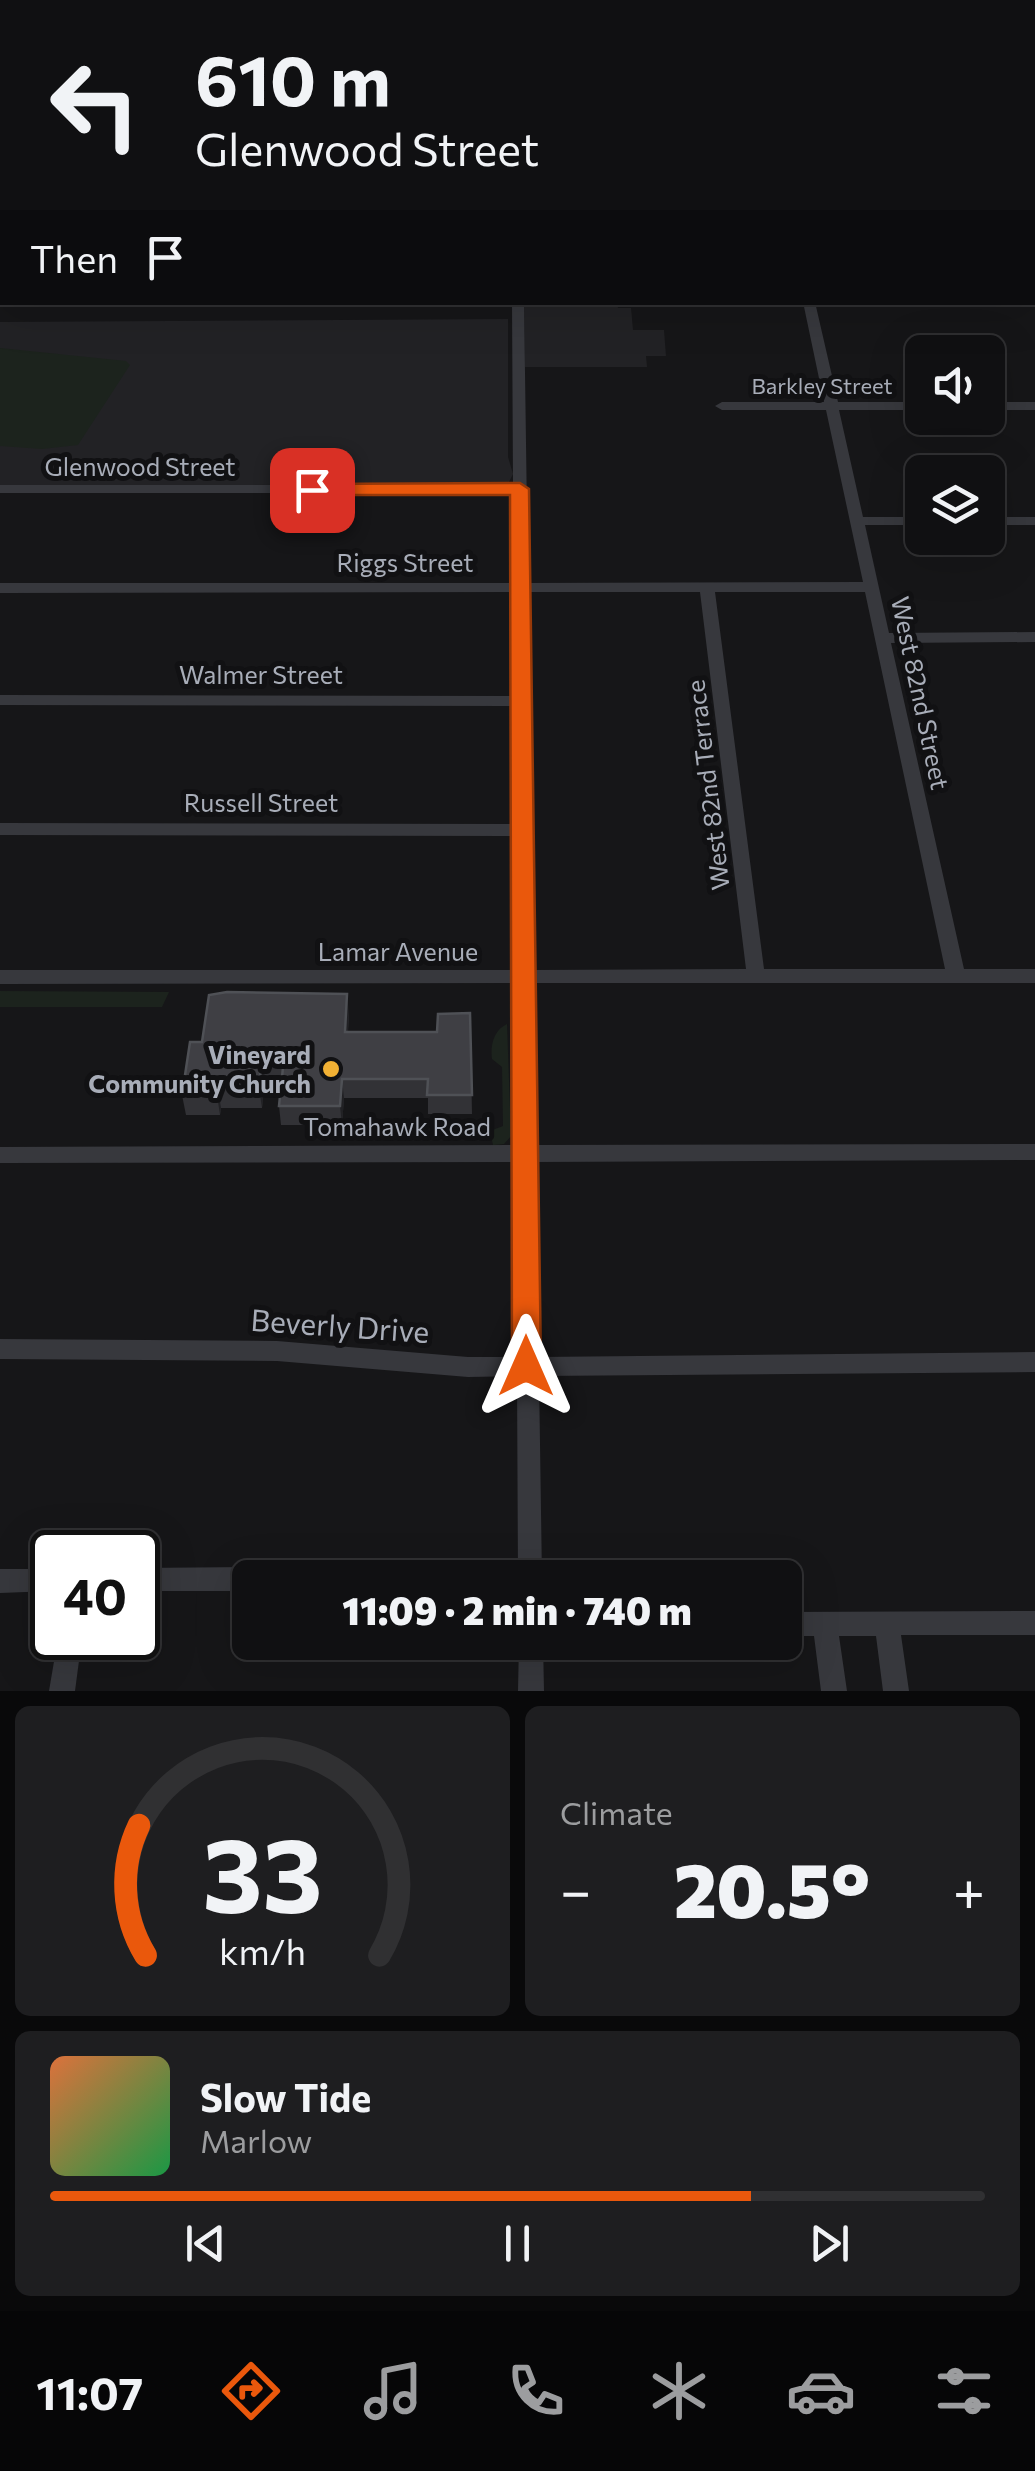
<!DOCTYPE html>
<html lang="en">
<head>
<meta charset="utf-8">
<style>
	body { margin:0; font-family:Commissioner,sans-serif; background:#1e1e20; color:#f1f3f6; height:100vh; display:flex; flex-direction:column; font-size:38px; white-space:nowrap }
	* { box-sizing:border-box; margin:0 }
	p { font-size:32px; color:#9c9d9f }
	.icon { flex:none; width:55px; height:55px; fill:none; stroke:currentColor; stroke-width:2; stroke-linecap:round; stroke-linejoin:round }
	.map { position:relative; height:1691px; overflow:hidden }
	.panel { display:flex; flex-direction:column; gap:15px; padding:15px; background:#09090a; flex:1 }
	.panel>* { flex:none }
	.top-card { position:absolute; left:0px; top:0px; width:1035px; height:305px; box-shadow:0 10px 40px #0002,0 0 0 2px #303032; background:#101012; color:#f1f3f6; overflow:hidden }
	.fabs { position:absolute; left:905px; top:335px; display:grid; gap:20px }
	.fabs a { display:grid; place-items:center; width:100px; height:100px; border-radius:15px; background:#101012; box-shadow:0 10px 40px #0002,0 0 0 2px #303032; font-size:50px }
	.speed { position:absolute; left:30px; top:1530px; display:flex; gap:20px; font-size:50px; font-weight:700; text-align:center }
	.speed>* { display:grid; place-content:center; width:130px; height:130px; border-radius:50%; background:#101012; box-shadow:0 10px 40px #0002,0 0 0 2px #303032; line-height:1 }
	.speed .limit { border:5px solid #111; border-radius:15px; background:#fff; color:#111 }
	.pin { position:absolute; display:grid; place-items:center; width:85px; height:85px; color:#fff; margin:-42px; border-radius:20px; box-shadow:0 5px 15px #0006 }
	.me { position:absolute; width:110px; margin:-55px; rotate:0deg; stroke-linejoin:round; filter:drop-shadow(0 0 8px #0008) }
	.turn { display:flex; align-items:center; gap:35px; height:210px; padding:0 30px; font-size:45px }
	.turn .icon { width:130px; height:130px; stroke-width:2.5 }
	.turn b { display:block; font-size:70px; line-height:85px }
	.then { display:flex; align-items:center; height:95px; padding:0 30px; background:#0003; gap:20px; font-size:38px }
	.big { font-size:75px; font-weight:800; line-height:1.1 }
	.panel .card { flex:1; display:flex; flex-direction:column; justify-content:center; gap:15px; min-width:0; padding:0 35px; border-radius:15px; background:#1e1e20 }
	.panel .dial { align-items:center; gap:0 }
	.dial svg { height:260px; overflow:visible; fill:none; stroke:#303032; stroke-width:7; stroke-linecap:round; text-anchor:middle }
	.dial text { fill:#f1f3f6; stroke:none }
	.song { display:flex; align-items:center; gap:30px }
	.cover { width:120px; height:120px; border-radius:15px; background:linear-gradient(135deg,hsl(20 70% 55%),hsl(140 70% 35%)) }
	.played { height:10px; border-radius:5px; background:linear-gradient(90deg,#ea580c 75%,#303032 75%) }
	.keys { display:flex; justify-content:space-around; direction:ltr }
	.heat { display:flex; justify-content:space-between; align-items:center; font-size:55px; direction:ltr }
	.panel .tiles { flex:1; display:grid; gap:15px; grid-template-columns:1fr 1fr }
	.card:last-child { grid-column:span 2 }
	.trip { position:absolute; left:232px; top:1560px; width:570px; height:100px; border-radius:15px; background:#101012; box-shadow:0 10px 40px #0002,0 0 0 2px #303032; font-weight:800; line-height:100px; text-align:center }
	.tabs { display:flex; height:160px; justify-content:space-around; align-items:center; background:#060607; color:#9c9d9f }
	.tabs .icon { width:70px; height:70px }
	.tabs .active { color:#ea580c }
	.tabs b { font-size:45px; color:#f1f3f6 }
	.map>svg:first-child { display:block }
</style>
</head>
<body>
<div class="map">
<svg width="1035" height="1691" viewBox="0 0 1035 1691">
	<rect width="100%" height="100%" fill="#161618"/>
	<!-- built -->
	<g fill="#222225">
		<path d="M 524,303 L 617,303 L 618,308 L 631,308 L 633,330 L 664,330 L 666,356 L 646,356 L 647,367 L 525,367 Z"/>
		<path d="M 508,319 L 508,457 L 513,474 L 508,484 L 0,486 L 0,322 Z"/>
	</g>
	<!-- green -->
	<g fill="#1c231d">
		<path d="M 0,348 L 126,361 L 130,365 L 78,445 L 42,449 L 0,446 Z"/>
		<path d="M 0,991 L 169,992 L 162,1007 L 0,1007 Z"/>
		<path d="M 507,1024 L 511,1136 L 504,1144 L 493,1145 L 490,1131 L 503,1126 L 502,1067 L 492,1059 C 490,1045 494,1030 507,1024 Z"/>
	</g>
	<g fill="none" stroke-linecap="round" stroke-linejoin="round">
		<!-- minor -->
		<g fill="#37383d" fill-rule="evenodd">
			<rect x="511" y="0" width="10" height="2"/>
			<path d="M 733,0 L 748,0 L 749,2 L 736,2 Z"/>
			<path d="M 887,0 L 902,0 L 903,2 L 890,2 Z"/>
			<rect x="0" y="9" width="2" height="6"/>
			<path d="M 1033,12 L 1035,13 L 1035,26 L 1032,25 Z"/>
			<rect x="0" y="73" width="2" height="6"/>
			<rect x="0" y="126" width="2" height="6"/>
			<path d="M 1032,134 L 1035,134 L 1032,141 Z"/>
			<rect x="0" y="146" width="2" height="13"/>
			<path d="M 0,221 L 2,222 L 2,228 L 0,229 Z"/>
			<rect x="0" y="284" width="2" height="8"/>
			<path d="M 512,302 L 524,302 L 528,583 L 863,582 L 826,410 L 722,410 L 715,406 L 722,402 L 824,402 L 803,302 L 815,302 L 838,402 L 922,402 L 922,410 L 839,410 L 863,517 L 922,517 L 922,525 L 865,525 L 889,633 L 1035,632 L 1035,642 L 891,643 L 964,969 L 1035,969 L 1035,983 L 534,983 L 536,1145 L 1035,1144 L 1035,1160 L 536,1162 L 539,1357 L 1035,1352 L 1035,1372 L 539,1376 L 542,1578 L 518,1578 L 517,1376 L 468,1377 L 277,1361 L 0,1359 L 0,1339 L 277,1341 L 468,1357 L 517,1357 L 516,1162 L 0,1163 L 0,1147 L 516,1145 L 515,983 L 0,984 L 0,970 L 515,970 L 514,836 L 0,835 L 0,823 L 514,824 L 514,706 L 0,705 L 0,695 L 514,696 L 513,592 L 0,593 L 0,583 L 513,583 L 513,493 L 0,493 L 0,485 L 513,485 ZM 528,592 L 700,592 L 746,969 L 534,970 ZM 715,592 L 865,592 L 945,969 L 764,969 Z"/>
			<rect x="988" y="402" width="47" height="8"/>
			<rect x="988" y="517" width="47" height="8"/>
			<path d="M 250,1567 L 259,1571 L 261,1578 L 250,1578 L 250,1591 L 138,1591 L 138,1568 Z"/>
			<path d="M 0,1569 L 52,1569 L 52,1591 L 0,1593 Z"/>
			<path d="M 1035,1611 L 1035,1635 L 901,1635 L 909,1691 L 883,1691 L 876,1636 L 839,1636 L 847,1691 L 821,1691 L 814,1636 L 785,1636 L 785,1612 Z"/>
			<path d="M 58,1638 L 82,1638 L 75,1691 L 49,1691 Z"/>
			<path d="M 519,1642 L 543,1642 L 544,1691 L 518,1691 Z"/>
		</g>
		<!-- major -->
		<g fill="#53555c" fill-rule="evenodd">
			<rect x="1032" y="182" width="3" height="8"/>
			<rect x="0" y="183" width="2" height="8"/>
		</g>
	</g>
	<!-- wall -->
	<path fill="#323236" d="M 470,1013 L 472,1114 L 428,1114 L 428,1098 L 344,1098 L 342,1125 L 281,1125 L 279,1106 L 282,1078 L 265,1078 L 262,1108 L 221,1108 L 220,1115 L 186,1115 L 182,1095 L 202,1042 L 349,1014 L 348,1032 L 437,1032 Z"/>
	<!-- shaded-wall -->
	<g fill="#212124">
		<path d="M 1032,108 L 1035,108 L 1035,124 L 1032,125 Z"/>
		<path d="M 347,994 L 349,1014 L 346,1052 L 345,1032 Z"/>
		<path d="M 262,1058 L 265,1078 L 262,1108 L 259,1088 Z"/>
		<path d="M 342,1079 L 344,1098 L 342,1125 L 340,1106 Z"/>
		<path d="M 218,1088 L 221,1108 L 220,1115 L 217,1095 Z"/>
	</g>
	<!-- building -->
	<g fill="#3f3f44" stroke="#4f5156" stroke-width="2.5">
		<rect x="1032" y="75" width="3" height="33"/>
		<path d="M 1032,148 L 1035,148 L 1035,163 L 1032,162 Z"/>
		<path d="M 227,992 L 347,994 L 345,1032 L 437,1032 L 438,1014 L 470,1013 L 472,1095 L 427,1095 L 428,1079 L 342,1079 L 340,1106 L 279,1106 L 284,1058 L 262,1058 L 259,1088 L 218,1088 L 217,1095 L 182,1095 L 190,1042 L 202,1042 L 209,995 Z"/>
	</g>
	<!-- route -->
	<path fill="#ea580c" stroke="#983908" stroke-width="2.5" d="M 520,483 L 529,489 L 541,1366 L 537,1374 L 526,1378 L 516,1374 L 512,1366 L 510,495 L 312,495 L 302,490 L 312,484 Z"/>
	<!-- markers -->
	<circle fill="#f2b134" stroke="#111113" stroke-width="4" cx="331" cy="1069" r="10"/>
	<g text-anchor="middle" stroke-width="10" stroke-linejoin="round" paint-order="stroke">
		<!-- far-street labels -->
		<g font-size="22" fill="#a8adb8" stroke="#111113">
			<text x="822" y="394">Barkley Street</text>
		</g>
		<!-- street labels -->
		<g font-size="25" fill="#a8adb8" stroke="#111113">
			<text x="140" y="476">Glenwood Street</text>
			<text x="405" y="572">Riggs Street</text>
			<text x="261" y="684">Walmer Street</text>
			<text transform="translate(920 693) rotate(78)" y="9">West 82nd Street</text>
			<text transform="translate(708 785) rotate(-97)" y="9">West 82nd Terrace</text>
			<text x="261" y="812">Russell Street</text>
			<text x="398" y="961">Lamar Avenue</text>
			<text x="397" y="1136">Tomahawk Road</text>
		</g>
		<!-- poi labels -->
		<g font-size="25" font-weight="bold" fill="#a8adb8" stroke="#111113" text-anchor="end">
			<text x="311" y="1064">Vineyard<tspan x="311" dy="29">Community Church</tspan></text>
		</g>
		<!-- near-street labels -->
		<g font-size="30" fill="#a8adb8" stroke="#111113">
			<text transform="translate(340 1327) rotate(4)" y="10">Beverly Drive</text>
		</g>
	</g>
</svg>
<div class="fabs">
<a><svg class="icon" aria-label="sound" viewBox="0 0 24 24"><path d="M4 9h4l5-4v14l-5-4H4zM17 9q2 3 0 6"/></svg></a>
<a><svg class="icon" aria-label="layers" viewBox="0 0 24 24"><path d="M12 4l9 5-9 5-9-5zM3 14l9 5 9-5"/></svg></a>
</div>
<div class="speed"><div class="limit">40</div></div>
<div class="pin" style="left:312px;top:490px;background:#d93025"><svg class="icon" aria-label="arrive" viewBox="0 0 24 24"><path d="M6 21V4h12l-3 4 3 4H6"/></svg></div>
<svg class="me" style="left:526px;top:1366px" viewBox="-20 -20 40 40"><path d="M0-17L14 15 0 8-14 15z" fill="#ea580c" stroke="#fff" stroke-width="4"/></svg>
<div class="trip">11:09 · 2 min · 740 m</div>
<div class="top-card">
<div class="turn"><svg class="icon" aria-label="left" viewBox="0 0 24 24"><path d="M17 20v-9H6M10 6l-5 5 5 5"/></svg><div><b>610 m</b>Glenwood Street</div></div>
<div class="then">Then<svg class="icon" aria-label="arrive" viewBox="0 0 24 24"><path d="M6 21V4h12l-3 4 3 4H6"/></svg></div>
</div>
</div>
<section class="panel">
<div class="tiles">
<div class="card dial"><svg viewBox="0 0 100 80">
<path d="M14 69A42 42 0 1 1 86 69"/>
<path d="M14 69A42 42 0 0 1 12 29" stroke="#ea580c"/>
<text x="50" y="56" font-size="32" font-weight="700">33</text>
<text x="50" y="72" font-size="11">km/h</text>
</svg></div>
<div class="card"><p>Climate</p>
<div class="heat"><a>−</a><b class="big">20.5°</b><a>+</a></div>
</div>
<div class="card">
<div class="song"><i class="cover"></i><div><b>Slow Tide</b><p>Marlow</p></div></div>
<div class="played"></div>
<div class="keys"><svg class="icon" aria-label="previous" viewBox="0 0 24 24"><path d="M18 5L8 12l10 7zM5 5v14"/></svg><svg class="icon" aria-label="pause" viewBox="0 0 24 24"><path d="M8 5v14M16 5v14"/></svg><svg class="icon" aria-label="next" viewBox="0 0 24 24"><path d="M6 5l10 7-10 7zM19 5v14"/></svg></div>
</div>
</div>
</section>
<nav class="tabs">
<b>11:07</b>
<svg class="icon active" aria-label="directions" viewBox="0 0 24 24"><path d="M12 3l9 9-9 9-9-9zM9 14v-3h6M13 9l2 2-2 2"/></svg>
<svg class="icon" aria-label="music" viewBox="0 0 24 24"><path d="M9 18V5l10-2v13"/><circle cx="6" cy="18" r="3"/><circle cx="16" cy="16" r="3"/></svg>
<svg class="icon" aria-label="phone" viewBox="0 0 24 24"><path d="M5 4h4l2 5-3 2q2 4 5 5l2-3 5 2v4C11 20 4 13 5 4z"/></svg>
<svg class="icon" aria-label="climate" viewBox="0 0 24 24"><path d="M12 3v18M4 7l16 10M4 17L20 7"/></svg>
<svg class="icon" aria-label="car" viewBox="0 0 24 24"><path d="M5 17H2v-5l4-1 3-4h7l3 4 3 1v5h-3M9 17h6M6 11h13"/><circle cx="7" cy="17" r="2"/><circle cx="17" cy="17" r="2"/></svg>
<svg class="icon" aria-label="filters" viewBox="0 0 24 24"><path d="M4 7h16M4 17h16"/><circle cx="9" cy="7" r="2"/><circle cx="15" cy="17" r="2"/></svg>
</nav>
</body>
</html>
